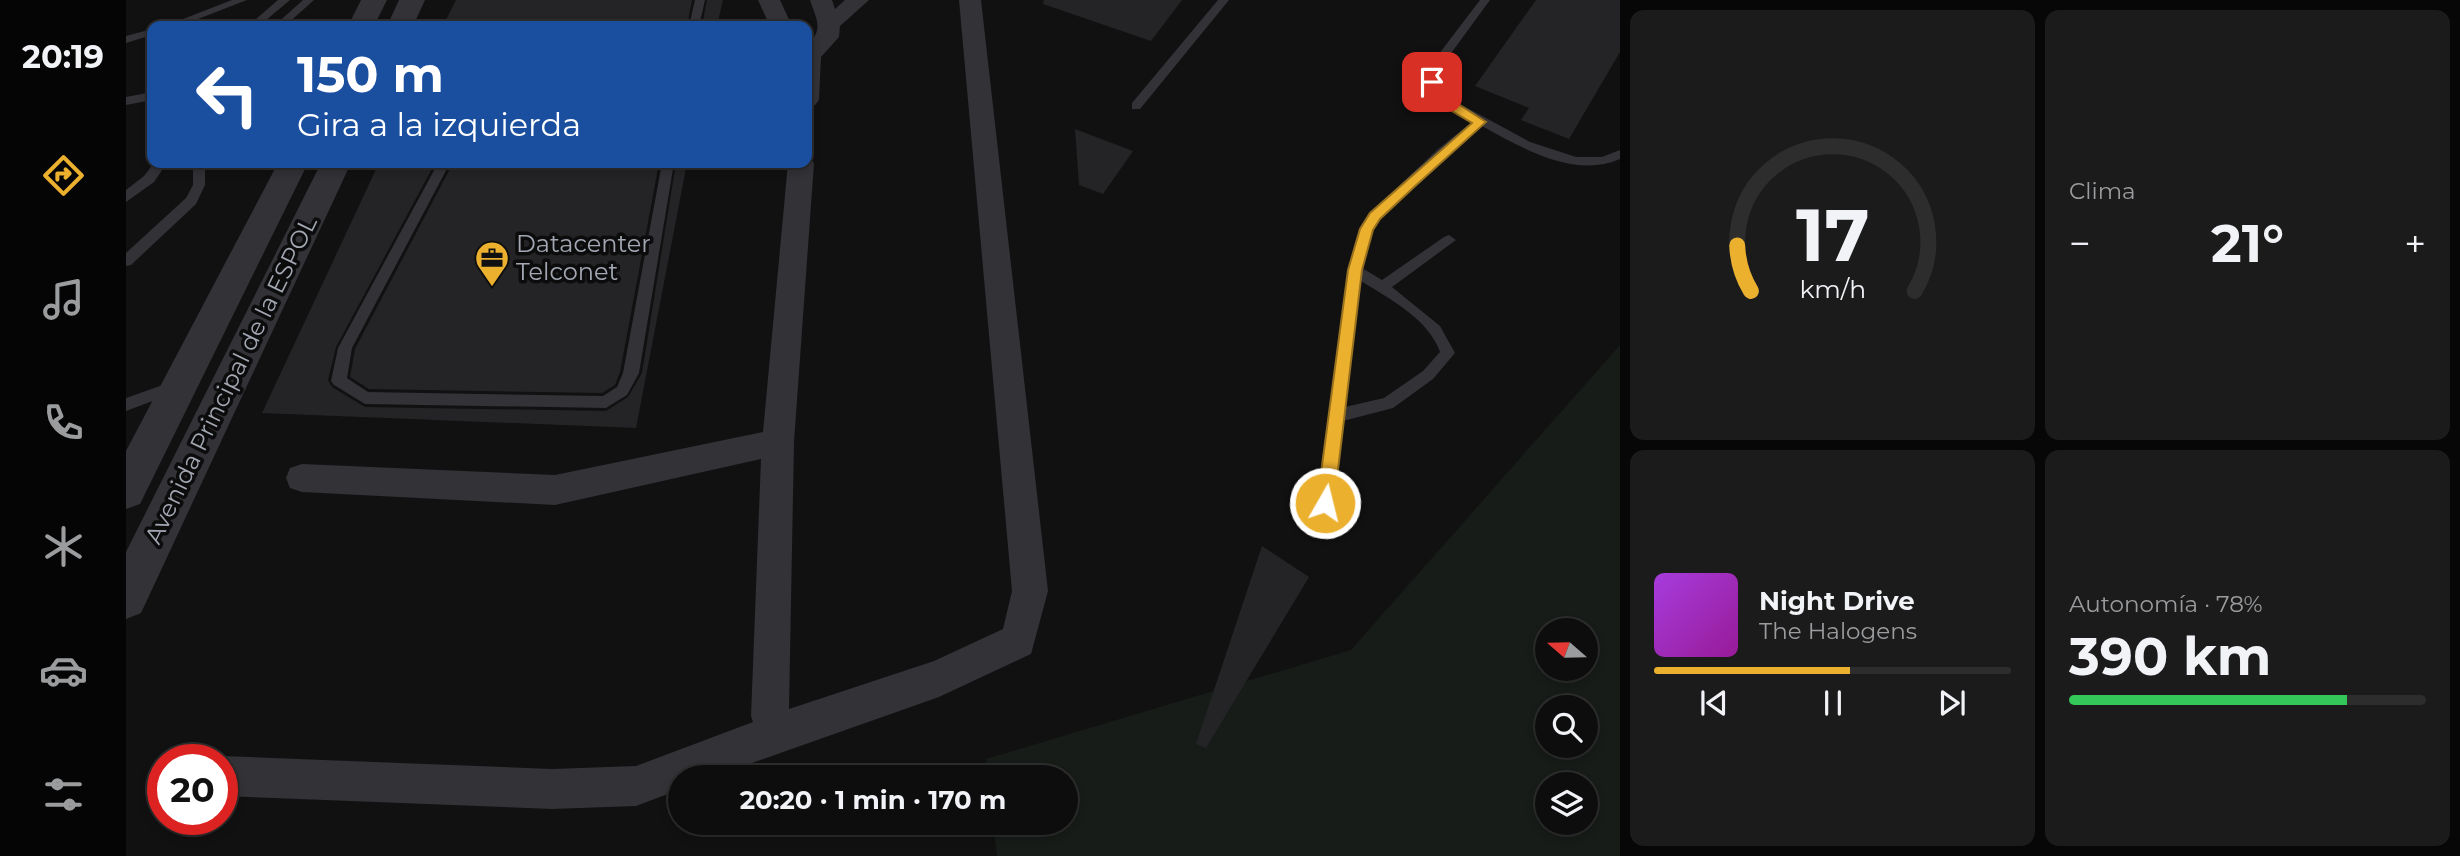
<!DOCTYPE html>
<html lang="es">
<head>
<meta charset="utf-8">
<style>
	body { margin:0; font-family:Montserrat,sans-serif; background:#1b1b1c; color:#f1f3f6; height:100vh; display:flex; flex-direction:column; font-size:26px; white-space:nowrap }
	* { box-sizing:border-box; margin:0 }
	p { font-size:23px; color:#9a9c9e }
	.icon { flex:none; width:38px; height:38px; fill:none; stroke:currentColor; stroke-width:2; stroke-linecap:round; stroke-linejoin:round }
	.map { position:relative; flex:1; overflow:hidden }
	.side { display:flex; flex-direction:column; gap:10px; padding:10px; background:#070708; width:840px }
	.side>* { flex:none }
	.top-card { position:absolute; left:21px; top:21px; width:665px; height:147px; border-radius:14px; box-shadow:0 4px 10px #0003,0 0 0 2px #2d2d2e; background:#1a4fa0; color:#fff; overflow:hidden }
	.needle { width:46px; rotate:290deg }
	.fabs { position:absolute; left:1409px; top:618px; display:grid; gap:14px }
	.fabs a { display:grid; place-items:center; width:63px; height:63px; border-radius:50%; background:#0d0d0e; box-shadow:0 4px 10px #0003,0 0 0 2px #2d2d2e; font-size:35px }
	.speed { position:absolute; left:21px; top:744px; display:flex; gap:14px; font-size:35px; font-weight:700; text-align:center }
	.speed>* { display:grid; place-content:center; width:91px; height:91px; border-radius:50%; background:#0d0d0e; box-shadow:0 4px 10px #0003,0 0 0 2px #2d2d2e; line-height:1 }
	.speed .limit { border:10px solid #d22; background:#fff; color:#111 }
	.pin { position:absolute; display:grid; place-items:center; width:60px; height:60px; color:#fff; margin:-30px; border-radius:14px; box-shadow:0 4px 10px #0006 }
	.me { position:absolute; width:77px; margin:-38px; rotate:8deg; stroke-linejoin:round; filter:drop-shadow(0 0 5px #0008) }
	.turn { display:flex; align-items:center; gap:24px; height:147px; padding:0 35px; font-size:32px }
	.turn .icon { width:91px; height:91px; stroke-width:2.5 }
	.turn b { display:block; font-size:49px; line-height:60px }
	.big { font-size:52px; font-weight:700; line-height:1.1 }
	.side .card { flex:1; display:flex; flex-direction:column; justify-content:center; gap:10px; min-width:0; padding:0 24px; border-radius:14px; background:#1b1b1c }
	.side .dial { align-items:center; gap:0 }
	.dial svg { height:182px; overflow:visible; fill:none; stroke:#2d2d2e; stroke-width:7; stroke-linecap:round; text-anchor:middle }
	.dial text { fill:#f1f3f6; stroke:none }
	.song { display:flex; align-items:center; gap:21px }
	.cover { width:84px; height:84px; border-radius:10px; background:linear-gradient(135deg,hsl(280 70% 55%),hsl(300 70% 35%)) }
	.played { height:7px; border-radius:4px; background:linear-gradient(90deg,#ecb02f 55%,#2d2d2e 55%) }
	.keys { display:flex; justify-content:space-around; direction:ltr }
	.heat { display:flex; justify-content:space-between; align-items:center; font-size:38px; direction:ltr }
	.charge { height:10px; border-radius:5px; background:linear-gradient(90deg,#34c759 78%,#2d2d2e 0) }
	.side .tiles { flex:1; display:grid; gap:10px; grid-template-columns:repeat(2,1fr) }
	.trip { position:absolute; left:542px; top:765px; width:410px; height:70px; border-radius:35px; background:#0d0d0e; box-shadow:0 4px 10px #0003,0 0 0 2px #2d2d2e; font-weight:700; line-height:70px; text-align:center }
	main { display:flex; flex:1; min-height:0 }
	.tabs { display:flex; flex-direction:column; width:126px; justify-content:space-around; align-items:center; background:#050506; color:#9a9c9e }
	.tabs .icon { width:49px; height:49px }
	.tabs .selected { color:#ecb02f }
	.tabs b { font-size:32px; color:#f1f3f6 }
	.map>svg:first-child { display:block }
</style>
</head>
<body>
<main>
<nav class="tabs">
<b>20:19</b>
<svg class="icon selected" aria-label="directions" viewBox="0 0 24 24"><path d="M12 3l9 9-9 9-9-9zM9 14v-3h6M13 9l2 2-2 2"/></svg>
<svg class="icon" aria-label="music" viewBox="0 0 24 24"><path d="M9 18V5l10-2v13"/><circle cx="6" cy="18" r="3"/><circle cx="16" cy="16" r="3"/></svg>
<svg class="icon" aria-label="phone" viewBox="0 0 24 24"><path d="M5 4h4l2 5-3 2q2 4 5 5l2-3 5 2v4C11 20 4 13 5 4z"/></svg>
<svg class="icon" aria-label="climate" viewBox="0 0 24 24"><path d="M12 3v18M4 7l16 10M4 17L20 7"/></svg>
<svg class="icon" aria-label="car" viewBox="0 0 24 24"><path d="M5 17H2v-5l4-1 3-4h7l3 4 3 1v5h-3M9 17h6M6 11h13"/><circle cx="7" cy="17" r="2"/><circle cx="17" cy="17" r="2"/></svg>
<svg class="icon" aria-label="filters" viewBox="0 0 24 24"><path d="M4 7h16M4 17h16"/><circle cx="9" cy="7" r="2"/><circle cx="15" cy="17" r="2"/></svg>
</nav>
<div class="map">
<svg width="1494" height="856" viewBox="0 0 1494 856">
	<rect width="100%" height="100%" fill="#111112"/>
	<!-- green -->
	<path fill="#171c18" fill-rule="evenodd" d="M 1494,345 L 1494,856 L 871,856 L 867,823 L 940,822 L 940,777 L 862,777 L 860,759 L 1225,650 ZM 1421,630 L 1460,630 L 1460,668 L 1421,668 ZM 1421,707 L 1460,707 L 1460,746 L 1421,746 ZM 1421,784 L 1460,784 L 1460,822 L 1421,822 Z"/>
	<!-- building -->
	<g fill="#242426">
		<path d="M 330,0 L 566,0 L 561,26 L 317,26 Z"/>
		<path d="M 581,0 L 597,0 L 591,26 L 576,26 Z"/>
		<path d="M 918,0 L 1056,0 L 1025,41 L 917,4 Z"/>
		<path d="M 1410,0 L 1494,0 L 1494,52 L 1443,139 L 1395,120 L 1403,108 L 1349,86 Z"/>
		<path d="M 949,129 L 1007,151 L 977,194 L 953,185 Z"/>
		<path d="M 253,163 L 309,163 L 210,347 L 202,380 L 206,387 L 239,407 L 480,411 L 502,397 L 516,373 L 550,163 L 561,163 L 510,428 L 136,413 Z"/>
		<path d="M 327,163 L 533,163 L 494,372 L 489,385 L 476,393 L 243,389 L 224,377 L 229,349 Z"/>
		<path d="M 1136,546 L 1183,577 L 1080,748 L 1070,744 Z"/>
	</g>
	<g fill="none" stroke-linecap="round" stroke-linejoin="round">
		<!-- service -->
		<g fill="#323237" fill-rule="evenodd">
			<path d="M 106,0 L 121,0 L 54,26 L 39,26 Z"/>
			<path d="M 152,0 L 164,0 L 133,26 L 122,26 Z"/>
			<path d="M 177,0 L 188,0 L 159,26 L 148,26 Z"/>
			<path d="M 569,0 L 579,0 L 573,26 L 563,26 Z"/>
			<path d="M 1092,0 L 1103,0 L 1014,109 L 1006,109 L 1006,103 Z"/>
			<path d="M 1354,0 L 1364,0 L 1315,67 L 1312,82 L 1323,98 L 1404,142 L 1450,157 L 1476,157 L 1494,150 L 1494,159 C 1448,179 1396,148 1356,126 L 1319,156 L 1254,219 L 1246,230 L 1236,268 L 1256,280 L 1318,237 L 1323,235 L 1330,240 L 1266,287 L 1314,326 L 1329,353 L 1307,379 L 1267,408 L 1217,421 L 1207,503 L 1205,508 L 1199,510 L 1193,508 L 1191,503 L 1222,270 L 1233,229 L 1244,213 L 1311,150 L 1347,121 L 1315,104 L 1300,82 L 1303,67 ZM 1235,281 C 1262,298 1303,319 1314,352 L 1297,371 L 1258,398 L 1219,407 Z"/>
			<path d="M 26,29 L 26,35 L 0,43 L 0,36 Z"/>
			<path d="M 26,92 L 26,100 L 0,105 L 0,97 Z"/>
			<path d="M 28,163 L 41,163 L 28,182 L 0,202 L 0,190 L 18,176 Z"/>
			<path d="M 67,163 L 79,163 L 79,185 L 70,204 L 5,265 L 0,266 L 0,253 L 60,198 L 67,185 Z"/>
			<path d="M 312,163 L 324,163 L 226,348 L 221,378 L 242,392 L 477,396 L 491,387 L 497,373 L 536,163 L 548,163 L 513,373 L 501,395 L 480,408 L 239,404 L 208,385 L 205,381 L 212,348 Z"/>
			<path d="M 51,380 L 56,382 L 59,386 L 56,390 L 0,411 L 0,398 Z"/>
		</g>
		<!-- minor -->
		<g fill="#323237" fill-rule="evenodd">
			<path d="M 632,0 L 654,0 L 666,26 L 644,26 Z"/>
			<path d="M 684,0 L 706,0 L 709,9 L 719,0 L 743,0 L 714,26 L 713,37 L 695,57 L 693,100 L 689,105 L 681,107 L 681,46 C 698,29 691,21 684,0 Z"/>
			<path d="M 833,0 L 855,0 L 922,591 L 905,654 L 813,697 L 586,777 L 555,777 L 555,789 L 510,806 L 426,809 L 96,796 L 96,760 L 88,760 L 96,756 L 426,769 L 510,766 L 627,722 L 625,716 L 635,459 L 429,505 L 176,492 L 164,488 L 160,478 L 164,468 L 176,464 L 429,475 L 637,432 L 662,163 L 681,163 L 681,156 L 688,163 L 668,442 L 663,709 L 808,661 L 877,629 L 886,591 Z"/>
		</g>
		<!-- tertiary -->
		<g fill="#323237" fill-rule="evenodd">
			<path d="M 235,0 L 261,0 L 248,26 L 222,26 Z"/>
			<path d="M 273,0 L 299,0 L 287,26 L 261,26 Z"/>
			<path d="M 152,163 L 182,163 L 14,504 L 0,509 L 0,451 Z"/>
			<path d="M 195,163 L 225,163 L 15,613 L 0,619 L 0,552 Z"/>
		</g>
	</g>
	<!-- route -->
	<path fill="#ecb02f" stroke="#99721f" stroke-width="2" d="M 1306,79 L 1311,80 L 1323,98 L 1360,122 L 1287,188 L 1254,219 L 1247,230 L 1236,270 L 1208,503 L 1205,508 L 1199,510 L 1193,508 L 1191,503 L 1222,270 L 1234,229 L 1244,213 L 1346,123 L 1314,104 L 1301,82 Z"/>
	<!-- icons -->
	<defs>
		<g id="office-pin" transform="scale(1.75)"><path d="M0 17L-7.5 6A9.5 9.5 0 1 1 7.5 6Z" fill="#ecb02f" stroke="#0c0c0d"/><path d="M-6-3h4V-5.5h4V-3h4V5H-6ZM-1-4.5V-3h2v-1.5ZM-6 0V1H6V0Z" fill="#111"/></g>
	</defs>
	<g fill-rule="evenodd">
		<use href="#office-pin" x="366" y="258"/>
	</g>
	<g text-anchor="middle" stroke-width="7" stroke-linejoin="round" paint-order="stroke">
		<!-- poi labels -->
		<g font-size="24" fill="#a2a7b2" stroke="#0c0c0d" text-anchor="start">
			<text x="390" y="252">Datacenter<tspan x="390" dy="28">Telconet</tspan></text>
		</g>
		<!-- street labels -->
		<g font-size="24" fill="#a2a7b2" stroke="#0c0c0d">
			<text transform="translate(105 380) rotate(-64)" y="8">Avenida Principal de la ESPOL</text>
		</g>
	</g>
</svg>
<div class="fabs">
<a><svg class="needle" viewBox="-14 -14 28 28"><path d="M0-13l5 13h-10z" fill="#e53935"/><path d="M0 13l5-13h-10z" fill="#9a9c9e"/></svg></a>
<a><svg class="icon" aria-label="search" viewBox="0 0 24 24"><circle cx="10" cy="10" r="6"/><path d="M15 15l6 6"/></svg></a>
<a><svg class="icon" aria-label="layers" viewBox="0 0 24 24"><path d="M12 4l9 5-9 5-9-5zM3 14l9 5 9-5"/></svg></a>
</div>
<div class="speed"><div class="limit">20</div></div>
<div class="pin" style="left:1306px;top:82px;background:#d93025"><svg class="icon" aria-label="arrive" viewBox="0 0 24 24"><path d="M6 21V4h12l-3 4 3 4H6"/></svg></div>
<svg class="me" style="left:1199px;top:503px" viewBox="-20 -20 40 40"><circle r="17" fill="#ecb02f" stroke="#fff" stroke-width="3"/><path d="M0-11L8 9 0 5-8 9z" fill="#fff"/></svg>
<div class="trip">20:20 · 1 min · 170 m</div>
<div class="top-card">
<div class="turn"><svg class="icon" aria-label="left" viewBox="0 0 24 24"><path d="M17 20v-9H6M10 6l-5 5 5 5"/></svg><div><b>150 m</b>Gira a la izquierda</div></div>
</div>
</div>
<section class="side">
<div class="tiles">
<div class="card dial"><svg viewBox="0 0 100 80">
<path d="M14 69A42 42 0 1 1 86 69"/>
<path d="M14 69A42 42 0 0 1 8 49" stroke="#ecb02f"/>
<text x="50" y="56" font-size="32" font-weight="700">17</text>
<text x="50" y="72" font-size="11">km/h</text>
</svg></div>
<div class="card"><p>Clima</p>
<div class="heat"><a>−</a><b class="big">21°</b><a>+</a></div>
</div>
<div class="card">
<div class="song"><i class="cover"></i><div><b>Night Drive</b><p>The Halogens</p></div></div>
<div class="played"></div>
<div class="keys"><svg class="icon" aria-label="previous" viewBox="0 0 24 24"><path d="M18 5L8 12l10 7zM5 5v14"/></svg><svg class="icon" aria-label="pause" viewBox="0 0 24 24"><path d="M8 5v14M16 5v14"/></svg><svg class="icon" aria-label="next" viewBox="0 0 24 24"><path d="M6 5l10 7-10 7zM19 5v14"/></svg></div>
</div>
<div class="card"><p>Autonomía · 78%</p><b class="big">390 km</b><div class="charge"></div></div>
</div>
</section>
</main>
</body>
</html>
